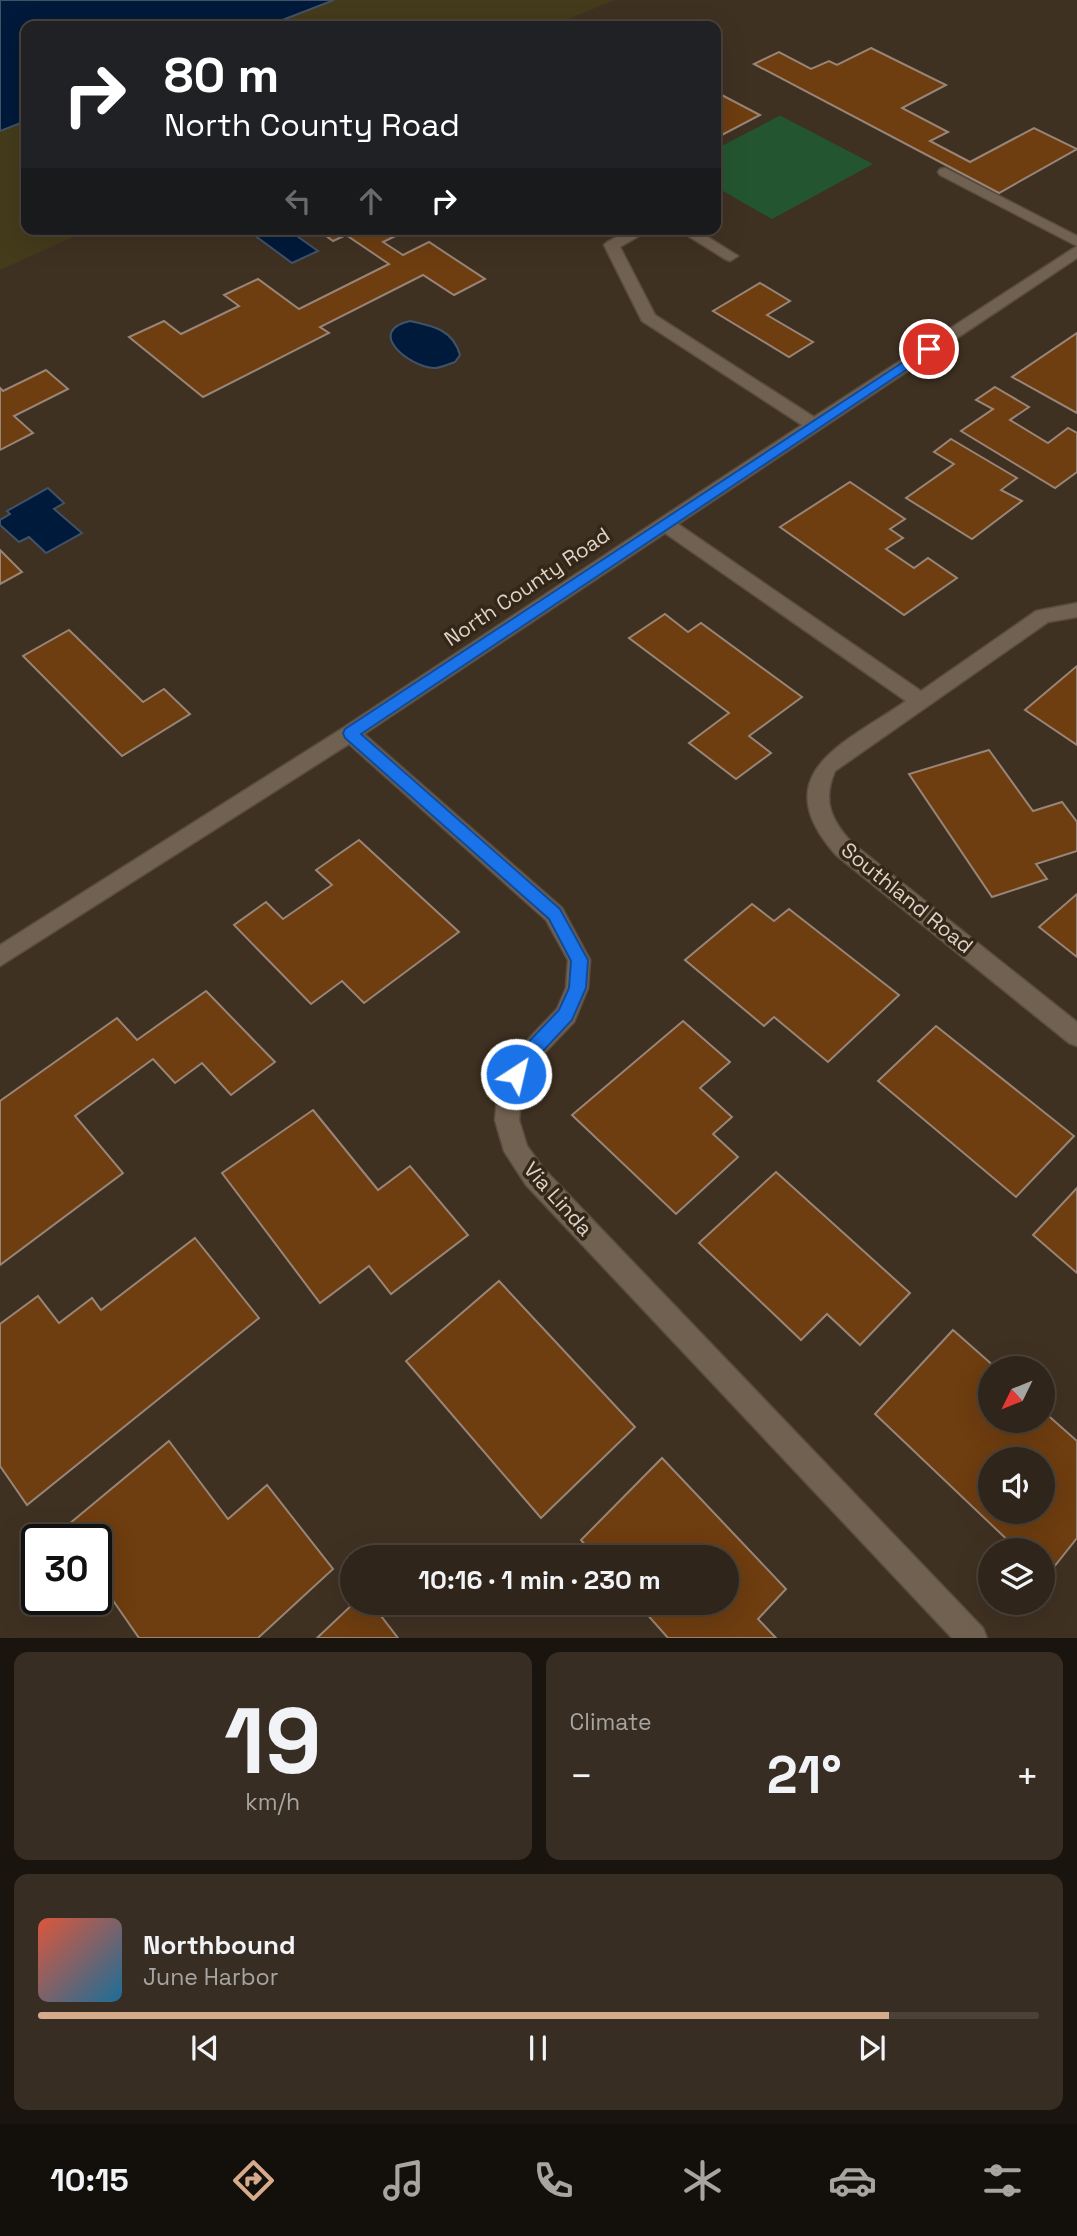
<!DOCTYPE html>
<html lang="en">
<head>
<meta charset="utf-8">
<style>
	body { margin:0; font-family:"Space Grotesk",sans-serif; background:#372d23; color:#f1f3f6; height:100vh; display:flex; flex-direction:column; font-size:26px; white-space:nowrap }
	* { box-sizing:border-box; margin:0 }
	p { font-size:23px; color:#a7a5a2 }
	.icon { flex:none; width:38px; height:38px; fill:none; stroke:currentColor; stroke-width:2; stroke-linecap:round; stroke-linejoin:round }
	.map { position:relative; height:1638px; overflow:hidden }
	.drawer { display:flex; flex-direction:column; gap:14px; padding:14px; background:#1a140e; flex:1 }
	.drawer>* { flex:none }
	.hud { position:absolute; left:21px; top:21px; width:700px; height:214px; border-radius:14px; box-shadow:0 7px 28px #0002,0 0 0 2px #4a4239; background:#202124; color:#fff; overflow:hidden }
	.needle { width:46px; rotate:227deg }
	.fabs { position:absolute; left:978px; top:1356px; display:grid; gap:14px }
	.fabs a { display:grid; place-items:center; width:77px; height:77px; border-radius:50%; background:#2f251a; box-shadow:0 7px 28px #0002,0 0 0 2px #4a4239; font-size:35px }
	.speed { position:absolute; left:21px; top:1524px; display:flex; gap:14px; font-size:35px; font-weight:700; text-align:center }
	.speed>* { display:grid; place-content:center; width:91px; height:91px; border-radius:50%; background:#2f251a; box-shadow:0 7px 28px #0002,0 0 0 2px #4a4239; line-height:1 }
	.speed .limit { border:4px solid #111; border-radius:10px; background:#fff; color:#111 }
	.pin { position:absolute; display:grid; place-items:center; width:60px; height:60px; color:#fff; margin:-30px; border:4px solid #fff; border-radius:50%; box-shadow:0 2px 7px #0007 }
	.me { position:absolute; width:77px; margin:-38px; rotate:35deg; stroke-linejoin:round; filter:drop-shadow(0 0 5px #0008) }
	.turn { display:flex; align-items:center; gap:24px; height:147px; padding:0 28px; font-size:32px }
	.turn .icon { width:91px; height:91px; stroke-width:2.5 }
	.turn b { display:block; font-size:49px; line-height:60px }
	.lanes { display:flex; align-items:center; height:66px; padding:0 28px; background:#0003; justify-content:center; gap:35px; direction:ltr }
	.lanes .off { opacity:.35 }
	.big { font-size:52px; font-weight:700; line-height:1.1 }
	.drawer .card { flex:1; display:flex; flex-direction:column; justify-content:center; gap:10px; min-width:0; padding:0 24px; border-radius:14px; background:#372d23 }
	.drawer .dial { align-items:center; gap:0 }
	.dial b { font-size:91px; line-height:1 }
	.song { display:flex; align-items:center; gap:21px }
	.cover { width:84px; height:84px; border-radius:10px; background:linear-gradient(135deg,hsl(10 70% 55%),hsl(200 70% 35%)) }
	.played { height:7px; border-radius:4px; background:linear-gradient(90deg,#d6ab8b 85%,#4a4239 85%) }
	.keys { display:flex; justify-content:space-around; direction:ltr }
	.heat { display:flex; justify-content:space-between; align-items:center; font-size:38px; direction:ltr }
	.drawer .tiles { flex:1; display:grid; gap:14px; grid-template-columns:1fr 1fr }
	.card:last-child { grid-column:span 2 }
	.trip { position:absolute; left:340px; top:1545px; width:399px; height:70px; border-radius:35px; background:#2f251a; box-shadow:0 7px 28px #0002,0 0 0 2px #4a4239; font-weight:700; line-height:70px; text-align:center }
	.tabs { display:flex; height:112px; justify-content:space-around; align-items:center; background:#130f0a; color:#a7a5a2 }
	.tabs .icon { width:49px; height:49px }
	.tabs .current { color:#d6ab8b }
	.tabs b { font-size:32px; color:#f1f3f6 }
	.map>svg:first-child { display:block }
</style>
</head>
<body>
<div class="map">
<svg width="1077" height="1638" viewBox="0 0 1077 1638">
	<rect width="100%" height="100%" fill="#3f3122"/>
	<!-- green -->
	<path fill="#235630" d="M 781,115 L 781,116 L 873,164 L 772,219 L 716,187 L 716,149 Z"/>
	<!-- sand -->
	<g fill="#443b1b">
		<path d="M 334,0 L 615,0 L 551,26 L 267,26 Z"/>
		<path d="M 26,121 L 26,229 L 91,229 L 0,270 L 0,131 Z"/>
	</g>
	<!-- water -->
	<g fill="#001a3b" stroke="#425266" stroke-width="2">
		<path d="M 0,0 L 334,0 L 267,26 L 26,26 L 26,121 L 0,131 Z"/>
		<path d="M 246,229 L 287,229 L 318,251 L 292,263 Z"/>
		<path d="M 410,321 C 434,326 453,330 460,355 L 455,362 C 448,364 441,368 434,368 C 409,367 365,331 410,321 Z"/>
		<path d="M 48,488 L 64,503 L 54,509 L 82,533 L 46,553 L 29,537 L 19,542 L 0,525 L 0,520 L 10,514 L 7,511 Z"/>
	</g>
	<!-- building -->
	<g fill="#6e3d10" stroke="#998577" stroke-width="2" fill-rule="evenodd">
		<path d="M 871,48 L 946,85 L 902,108 L 948,132 L 930,141 L 970,162 L 1034,128 L 1077,149 L 999,193 L 754,64 L 779,52 L 811,69 L 829,61 L 837,65 Z"/>
		<path d="M 716,92 L 760,115 L 716,138 Z"/>
		<path d="M 317,229 L 410,229 L 383,242 L 403,255 L 429,242 L 485,279 L 454,295 L 423,275 L 320,327 L 329,333 L 203,397 L 129,337 L 164,321 L 181,334 L 239,306 L 224,295 L 258,279 L 299,309 L 389,264 L 346,235 L 333,241 Z"/>
		<path d="M 760,283 L 790,301 L 767,315 L 813,342 L 789,357 L 713,311 Z"/>
		<path d="M 1077,333 L 1077,413 L 1012,377 Z"/>
		<path d="M 46,370 L 68,389 L 14,416 L 33,433 L 0,450 L 0,388 L 3,391 Z"/>
		<path d="M 995,387 L 1029,407 L 1010,420 L 1048,443 L 1068,428 L 1077,433 L 1077,472 L 1055,488 L 961,431 L 993,409 L 976,400 Z"/>
		<path d="M 951,439 L 1017,478 L 1001,490 L 1022,501 L 972,539 L 906,498 L 954,464 L 934,452 Z"/>
		<path d="M 850,482 L 905,519 L 890,529 L 903,538 L 886,549 L 914,568 L 928,558 L 957,578 L 904,615 L 780,527 Z"/>
		<path d="M 0,550 L 22,572 L 0,584 Z"/>
		<path d="M 665,614 L 688,632 L 701,623 L 802,697 L 749,736 L 771,753 L 736,779 L 689,743 L 729,713 L 629,638 Z"/>
		<path d="M 69,630 L 143,702 L 164,689 L 190,714 L 122,756 L 23,656 Z"/>
		<path d="M 1077,666 L 1077,745 L 1025,710 Z"/>
		<path d="M 989,750 L 1033,811 L 1062,802 L 1077,822 L 1077,851 L 1036,864 L 1047,879 L 992,897 L 909,774 Z"/>
		<path d="M 359,840 L 459,932 L 364,1003 L 342,981 L 311,1004 L 234,925 L 266,902 L 283,919 L 332,885 L 316,870 Z"/>
		<path d="M 1077,894 L 1077,957 L 1039,927 Z"/>
		<path d="M 752,904 L 774,921 L 789,909 L 899,995 L 828,1062 L 774,1017 L 764,1026 L 685,960 Z"/>
		<path d="M 206,991 L 275,1062 L 231,1095 L 202,1063 L 175,1083 L 153,1059 L 75,1116 L 123,1173 L 0,1265 L 0,1101 L 117,1018 L 137,1040 Z"/>
		<path d="M 683,1021 L 730,1062 L 700,1088 L 732,1117 L 713,1134 L 738,1157 L 676,1214 L 572,1115 Z"/>
		<path d="M 936,1026 L 1074,1136 L 1016,1197 L 878,1081 Z"/>
		<path d="M 313,1110 L 378,1190 L 410,1166 L 468,1235 L 391,1294 L 369,1266 L 320,1303 L 222,1173 Z"/>
		<path d="M 776,1172 L 910,1293 L 860,1345 L 827,1314 L 801,1340 L 699,1243 Z"/>
		<path d="M 1077,1188 L 1077,1273 L 1033,1235 Z"/>
		<path d="M 195,1238 L 259,1318 L 27,1505 L 0,1466 L 0,1324 L 38,1296 L 59,1323 L 92,1298 L 101,1310 Z"/>
		<path d="M 499,1281 L 635,1427 L 541,1518 L 406,1361 Z"/>
		<path d="M 953,1330 L 996,1368 L 990,1368 L 990,1421 L 1043,1421 L 1043,1411 L 1077,1441 L 1077,1538 L 1046,1577 L 1043,1574 L 1043,1550 L 1018,1550 L 875,1414 ZM 990,1460 L 1043,1460 L 1043,1512 L 990,1512 Z"/>
		<path d="M 169,1441 L 228,1519 L 267,1485 L 333,1569 L 258,1638 L 139,1638 L 96,1576 L 96,1540 L 71,1540 L 63,1529 Z"/>
		<path d="M 662,1458 L 786,1589 L 758,1619 L 776,1638 L 668,1638 L 637,1603 L 726,1603 L 726,1558 L 596,1558 L 581,1540 Z"/>
		<path d="M 354,1603 L 371,1603 L 398,1638 L 317,1638 Z"/>
	</g>
	<g fill="none" stroke-linecap="round" stroke-linejoin="round">
		<!-- minor casing -->
		<g stroke="#584d40" stroke-width="3">
			<g id="minor">
				<path d="M 945,168 L 1077,236 L 1077,258 L 678,524 L 921,691 L 1036,611 L 1077,603 L 1077,617 L 1048,622 L 835,771 C 822,801 831,820 852,843 L 1077,1022 L 1077,1046 L 1069,1043 L 836,855 C 764,773 844,744 906,701 L 665,533 L 364,734 L 562,908 L 590,960 L 588,988 L 574,1022 L 531,1067 L 522,1088 L 519,1120 L 527,1146 L 544,1169 L 983,1628 L 987,1638 L 952,1638 L 526,1185 L 504,1151 L 495,1120 L 498,1088 L 515,1053 L 557,1009 L 566,988 L 568,960 L 546,920 L 349,744 L 0,966 L 0,945 L 343,728 L 802,425 L 642,321 L 604,245 L 607,242 L 632,229 L 651,229 L 620,247 L 655,315 L 814,417 L 1077,246 L 940,175 L 938,172 L 940,169 Z"/>
				<path d="M 677,229 L 695,229 L 738,256 L 730,261 L 725,259 Z"/>
			</g>
		</g>
		<!-- minor -->
		<use href="#minor" fill="#716151" fill-rule="evenodd"/>
	</g>
	<!-- route -->
	<path fill="#1a73e8" stroke="#114b97" stroke-width="2" d="M 929,345 L 933,346 L 933,352 L 361,734 L 560,909 L 588,960 L 586,988 L 572,1020 L 529,1066 L 523,1080 L 516,1082 L 510,1080 L 507,1074 L 516,1055 L 559,1010 L 569,988 L 571,961 L 549,919 L 345,738 L 343,733 L 345,729 Z"/>
	<g text-anchor="middle" stroke-width="7" stroke-linejoin="round" paint-order="stroke">
		<!-- street labels -->
		<g font-size="21" fill="#dcd3ca" stroke="#342718">
			<text transform="translate(527 587) rotate(-34)" y="7">North County Road</text>
			<text transform="translate(907 898) rotate(39)" y="7">Southland Road</text>
			<text transform="translate(558 1199) rotate(48)" y="7">Via Linda</text>
		</g>
	</g>
</svg>
<div class="fabs">
<a><svg class="needle" viewBox="-14 -14 28 28"><path d="M0-13l5 13h-10z" fill="#e53935"/><path d="M0 13l5-13h-10z" fill="#a7a5a2"/></svg></a>
<a><svg class="icon" aria-label="sound" viewBox="0 0 24 24"><path d="M4 9h4l5-4v14l-5-4H4zM17 9q2 3 0 6"/></svg></a>
<a><svg class="icon" aria-label="layers" viewBox="0 0 24 24"><path d="M12 4l9 5-9 5-9-5zM3 14l9 5 9-5"/></svg></a>
</div>
<div class="speed"><div class="limit">30</div></div>
<div class="pin" style="left:929px;top:349px;background:#d93025"><svg class="icon" aria-label="arrive" viewBox="0 0 24 24"><path d="M6 21V4h12l-3 4 3 4H6"/></svg></div>
<svg class="me" style="left:516px;top:1074px" viewBox="-20 -20 40 40"><circle r="17" fill="#1a73e8" stroke="#fff" stroke-width="3"/><path d="M0-11L8 9 0 5-8 9z" fill="#fff"/></svg>
<div class="trip">10:16 · 1 min · 230 m</div>
<div class="hud">
<div class="turn"><svg class="icon" aria-label="right" viewBox="0 0 24 24"><path d="M7 20v-9h11M14 6l5 5-5 5"/></svg><div><b>80 m</b>North County Road</div></div>
<div class="lanes"><svg class="icon off" aria-label="left" viewBox="0 0 24 24"><path d="M17 20v-9H6M10 6l-5 5 5 5"/></svg><svg class="icon off" aria-label="ahead" viewBox="0 0 24 24"><path d="M12 20V5M6 11l6-6 6 6"/></svg><svg class="icon" aria-label="right" viewBox="0 0 24 24"><path d="M7 20v-9h11M14 6l5 5-5 5"/></svg></div>
</div>
</div>
<section class="drawer">
<div class="tiles">
<div class="card dial"><b>19</b><p>km/h</p></div>
<div class="card"><p>Climate</p>
<div class="heat"><a>−</a><b class="big">21°</b><a>+</a></div>
</div>
<div class="card">
<div class="song"><i class="cover"></i><div><b>Northbound</b><p>June Harbor</p></div></div>
<div class="played"></div>
<div class="keys"><svg class="icon" aria-label="previous" viewBox="0 0 24 24"><path d="M18 5L8 12l10 7zM5 5v14"/></svg><svg class="icon" aria-label="pause" viewBox="0 0 24 24"><path d="M8 5v14M16 5v14"/></svg><svg class="icon" aria-label="next" viewBox="0 0 24 24"><path d="M6 5l10 7-10 7zM19 5v14"/></svg></div>
</div>
</div>
</section>
<nav class="tabs">
<b>10:15</b>
<svg class="icon current" aria-label="directions" viewBox="0 0 24 24"><path d="M12 3l9 9-9 9-9-9zM9 14v-3h6M13 9l2 2-2 2"/></svg>
<svg class="icon" aria-label="music" viewBox="0 0 24 24"><path d="M9 18V5l10-2v13"/><circle cx="6" cy="18" r="3"/><circle cx="16" cy="16" r="3"/></svg>
<svg class="icon" aria-label="phone" viewBox="0 0 24 24"><path d="M5 4h4l2 5-3 2q2 4 5 5l2-3 5 2v4C11 20 4 13 5 4z"/></svg>
<svg class="icon" aria-label="climate" viewBox="0 0 24 24"><path d="M12 3v18M4 7l16 10M4 17L20 7"/></svg>
<svg class="icon" aria-label="car" viewBox="0 0 24 24"><path d="M5 17H2v-5l4-1 3-4h7l3 4 3 1v5h-3M9 17h6M6 11h13"/><circle cx="7" cy="17" r="2"/><circle cx="17" cy="17" r="2"/></svg>
<svg class="icon" aria-label="filters" viewBox="0 0 24 24"><path d="M4 7h16M4 17h16"/><circle cx="9" cy="7" r="2"/><circle cx="15" cy="17" r="2"/></svg>
</nav>
</body>
</html>
